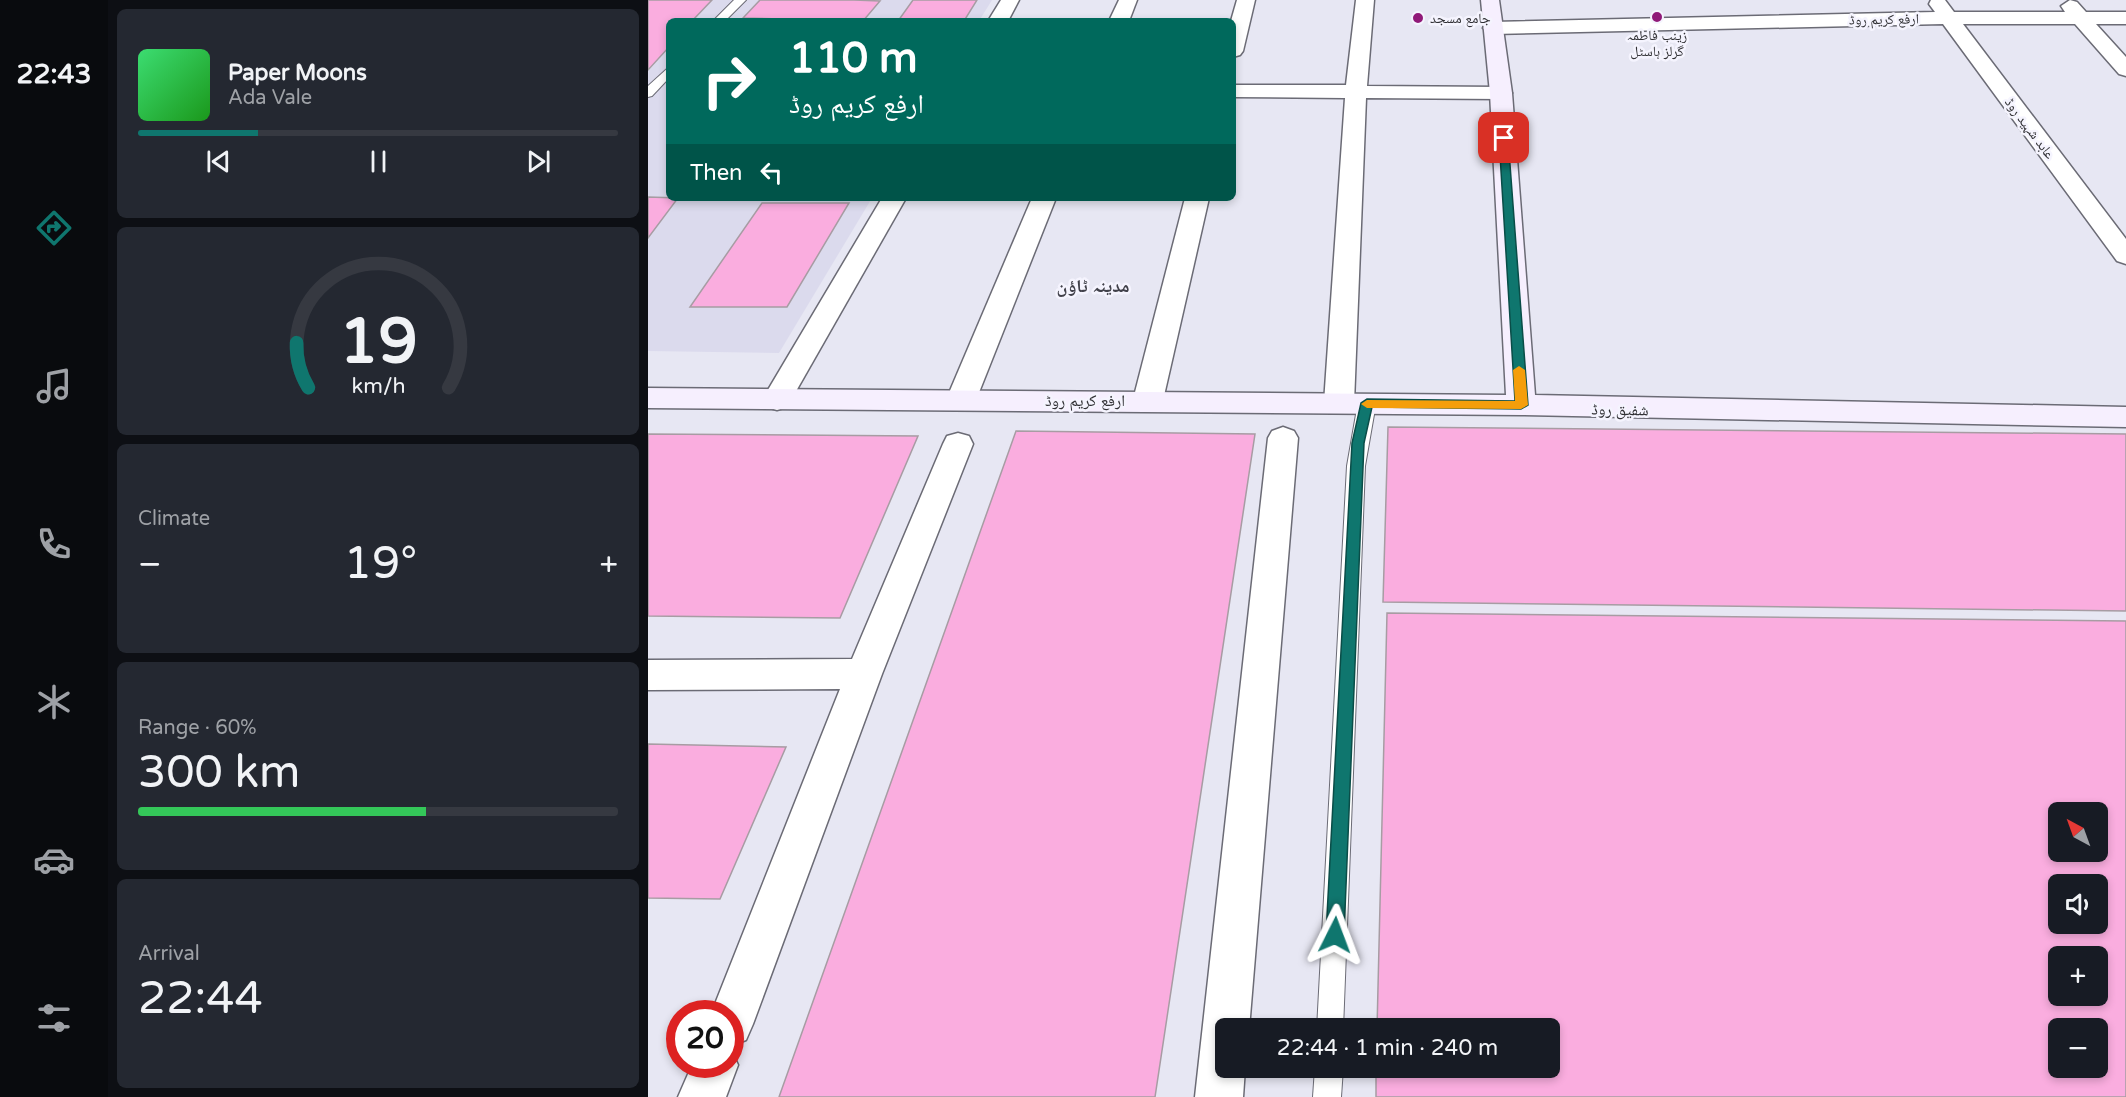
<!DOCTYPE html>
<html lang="en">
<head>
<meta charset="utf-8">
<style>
	body { margin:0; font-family:"Varela Round","Noto Naskh Arabic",sans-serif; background:#242831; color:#f1f3f6; height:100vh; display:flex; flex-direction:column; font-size:22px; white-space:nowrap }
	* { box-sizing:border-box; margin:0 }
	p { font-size:20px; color:#9ea1a6 }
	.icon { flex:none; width:33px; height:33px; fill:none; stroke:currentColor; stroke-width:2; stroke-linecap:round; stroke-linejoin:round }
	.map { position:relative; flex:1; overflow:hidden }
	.details { display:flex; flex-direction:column; gap:9px; padding:9px; background:#0d0f14; width:540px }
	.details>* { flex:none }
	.banner { position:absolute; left:18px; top:18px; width:570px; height:183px; border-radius:9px; box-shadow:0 3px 9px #0003; background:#00695c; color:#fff; overflow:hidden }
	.needle { width:39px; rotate:319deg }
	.tools { position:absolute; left:1400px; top:802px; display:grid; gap:12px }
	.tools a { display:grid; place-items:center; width:60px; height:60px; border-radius:9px; background:#171b24; box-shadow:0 3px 9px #0003; font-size:30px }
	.speed { position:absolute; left:18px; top:1000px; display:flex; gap:12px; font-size:30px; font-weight:700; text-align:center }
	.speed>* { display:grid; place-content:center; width:78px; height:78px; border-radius:50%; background:#171b24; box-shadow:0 3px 9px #0003; line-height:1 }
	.speed .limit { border:9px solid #d22; background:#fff; color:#111 }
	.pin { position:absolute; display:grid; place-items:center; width:51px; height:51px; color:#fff; margin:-26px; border-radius:12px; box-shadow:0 3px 9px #0006 }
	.me { position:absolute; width:66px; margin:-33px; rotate:3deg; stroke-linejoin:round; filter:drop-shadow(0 0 4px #0008) }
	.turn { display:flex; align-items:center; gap:21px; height:126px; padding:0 24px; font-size:27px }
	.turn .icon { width:78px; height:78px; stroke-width:2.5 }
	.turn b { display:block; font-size:42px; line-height:51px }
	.then { display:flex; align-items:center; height:57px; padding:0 24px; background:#0003; gap:12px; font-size:22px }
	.big { font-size:45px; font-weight:600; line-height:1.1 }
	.details .widget { flex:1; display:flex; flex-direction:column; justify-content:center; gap:9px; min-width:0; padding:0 21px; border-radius:9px; background:#242831 }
	.details .dial { align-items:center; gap:0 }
	.dial svg { height:156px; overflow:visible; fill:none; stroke:#363941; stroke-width:7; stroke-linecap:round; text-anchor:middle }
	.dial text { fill:#f1f3f6; stroke:none }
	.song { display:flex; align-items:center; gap:18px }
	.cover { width:72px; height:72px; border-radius:9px; background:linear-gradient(135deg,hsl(140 70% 55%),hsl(120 70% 35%)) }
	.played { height:6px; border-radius:3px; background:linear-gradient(90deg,#0f766e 25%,#363941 25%) }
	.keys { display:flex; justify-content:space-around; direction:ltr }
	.heat { display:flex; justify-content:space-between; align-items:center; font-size:33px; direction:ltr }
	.charge { height:9px; border-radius:4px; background:linear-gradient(90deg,#34c759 60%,#363941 0) }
	.trip { position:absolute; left:567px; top:1018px; width:345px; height:60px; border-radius:9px; background:#171b24; box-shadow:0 3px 9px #0003; font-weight:600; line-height:60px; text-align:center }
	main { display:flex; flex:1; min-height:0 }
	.menu { display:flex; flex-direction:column; width:108px; justify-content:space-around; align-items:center; background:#090b0e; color:#9ea1a6 }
	.menu .icon { width:42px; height:42px }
	.menu .active { color:#0f766e }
	.menu b { font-size:27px; color:#f1f3f6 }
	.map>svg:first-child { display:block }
</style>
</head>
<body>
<main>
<nav class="menu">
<b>22:43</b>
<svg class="icon active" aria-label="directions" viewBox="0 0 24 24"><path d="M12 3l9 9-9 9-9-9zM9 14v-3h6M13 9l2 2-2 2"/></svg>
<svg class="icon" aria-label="music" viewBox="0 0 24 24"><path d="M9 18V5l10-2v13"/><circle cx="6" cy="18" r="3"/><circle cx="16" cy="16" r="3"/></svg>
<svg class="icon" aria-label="phone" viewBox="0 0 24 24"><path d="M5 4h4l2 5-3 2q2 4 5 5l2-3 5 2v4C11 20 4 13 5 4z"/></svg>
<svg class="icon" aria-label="climate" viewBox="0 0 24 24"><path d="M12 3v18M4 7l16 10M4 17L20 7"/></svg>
<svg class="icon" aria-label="car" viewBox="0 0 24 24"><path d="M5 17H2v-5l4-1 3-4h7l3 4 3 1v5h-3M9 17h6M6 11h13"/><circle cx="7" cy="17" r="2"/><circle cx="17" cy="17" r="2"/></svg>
<svg class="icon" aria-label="filters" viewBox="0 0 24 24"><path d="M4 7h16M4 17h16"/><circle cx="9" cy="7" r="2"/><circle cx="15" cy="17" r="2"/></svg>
</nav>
<section class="details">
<div class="widget">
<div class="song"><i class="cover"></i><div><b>Paper Moons</b><p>Ada Vale</p></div></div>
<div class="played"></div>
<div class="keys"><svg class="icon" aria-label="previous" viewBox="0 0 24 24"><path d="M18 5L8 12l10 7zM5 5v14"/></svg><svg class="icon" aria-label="pause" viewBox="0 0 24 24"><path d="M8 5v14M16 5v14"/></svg><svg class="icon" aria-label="next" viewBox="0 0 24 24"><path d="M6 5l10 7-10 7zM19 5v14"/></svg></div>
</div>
<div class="widget dial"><svg viewBox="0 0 100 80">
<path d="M14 69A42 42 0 1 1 86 69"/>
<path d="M14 69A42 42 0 0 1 8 46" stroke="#0f766e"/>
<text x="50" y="56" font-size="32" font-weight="700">19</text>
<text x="50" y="72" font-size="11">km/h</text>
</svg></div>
<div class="widget"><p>Climate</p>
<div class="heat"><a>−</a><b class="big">19°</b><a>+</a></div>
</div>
<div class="widget"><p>Range · 60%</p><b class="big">300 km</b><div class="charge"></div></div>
<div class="widget"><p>Arrival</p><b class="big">22:44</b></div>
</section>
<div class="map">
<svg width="1478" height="1097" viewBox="0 0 1478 1097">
	<rect width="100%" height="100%" fill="#e7e7f3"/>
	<!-- built -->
	<path fill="#dbdaed" d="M 0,0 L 344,0 L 331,21 L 21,21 L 21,198 L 224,198 L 131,353 L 0,351 Z"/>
	<!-- building -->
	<g fill="#faaddf" stroke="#a79ca3" stroke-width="1.5" fill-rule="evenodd">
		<path d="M 0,0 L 64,0 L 44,21 L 21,21 L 21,47 L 0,70 Z"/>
		<path d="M 112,0 L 206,0 L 232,1 L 215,21 L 95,18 Z"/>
		<path d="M 265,0 L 329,0 L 316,21 L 250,21 Z"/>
		<path d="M 0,197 L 30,198 L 0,238 Z"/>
		<path d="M 114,203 L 201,203 L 139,307 L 42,307 Z"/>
		<path d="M 740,427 L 1478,434 L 1478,611 L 735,602 Z"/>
		<path d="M 368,431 L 607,434 L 507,1097 L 131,1097 Z"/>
		<path d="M 0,434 L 270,436 L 192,618 L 0,616 Z"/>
		<path d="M 739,613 L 1478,621 L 1478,1097 L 728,1097 L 728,1068 L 902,1068 L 902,1029 L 729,1029 ZM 1410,813 L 1449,813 L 1449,852 L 1410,852 ZM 1410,885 L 1449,885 L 1449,924 L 1410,924 ZM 1410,957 L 1449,957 L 1449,996 L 1410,996 ZM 1410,1029 L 1449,1029 L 1449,1068 L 1410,1068 Z"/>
		<path d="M 0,744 L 138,747 L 72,899 L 0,898 Z"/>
	</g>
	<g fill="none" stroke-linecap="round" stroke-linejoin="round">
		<!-- lane casing -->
		<g stroke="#6b6b75" stroke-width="2">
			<g id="lane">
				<path d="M 86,0 L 98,0 L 77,21 L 65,21 Z"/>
				<path d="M 21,67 L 21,78 L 4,96 L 0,97 L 0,86 Z"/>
				<path d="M 719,397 L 728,403 L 717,466 L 695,1029 L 669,1029 L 699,466 L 710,403 Z"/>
				<path d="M 667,1068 L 695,1068 L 693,1097 L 665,1097 Z"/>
			</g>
		</g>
		<!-- street casing -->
		<g stroke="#6b6b75" stroke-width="3">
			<g id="street">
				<path d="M 353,0 L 371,0 L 360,21 L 340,21 Z"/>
				<path d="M 471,0 L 489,0 L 481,21 L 461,21 Z"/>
				<path d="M 589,0 L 607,0 L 595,51 L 592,55 L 585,57 L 583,21 Z"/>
				<path d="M 708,0 L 726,0 L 719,86 L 853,87 L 860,89 L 864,93 L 860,97 L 853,99 L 718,98 L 706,403 L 701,410 L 691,413 L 681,410 L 676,403 L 697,98 L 585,97 L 585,85 L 698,85 Z"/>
				<path d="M 1283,0 L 1297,0 L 1306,12 L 1417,12 L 1413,6 L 1422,0 L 1429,2 L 1438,12 L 1478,12 L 1478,24 L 1448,24 L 1478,57 L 1478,76 L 1471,74 L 1427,24 L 1315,24 L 1478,239 L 1478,264 L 1469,261 L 1295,24 L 845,34 L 835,28 L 845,22 L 1287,12 L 1281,4 Z"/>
				<path d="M 234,198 L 258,198 L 139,407 L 129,410 L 119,407 L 114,400 Z"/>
				<path d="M 384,198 L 408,198 L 328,400 L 323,407 L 313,410 L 303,407 L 298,400 Z"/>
				<path d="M 537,198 L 561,198 L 515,400 L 510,407 L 500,410 L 490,407 L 485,400 Z"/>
				<path d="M 635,427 L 646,431 L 650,438 L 601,1029 L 578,1029 L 578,1068 L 597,1068 L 595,1097 L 547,1097 L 620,438 L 624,431 Z"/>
				<path d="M 310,433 L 321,436 L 325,444 L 234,674 L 105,1024 L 98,1040 L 82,1046 L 82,1014 L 63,1014 L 192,689 L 0,690 L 0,660 L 204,659 L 295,444 L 299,436 Z"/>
				<path d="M 82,1048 L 90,1065 L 78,1097 L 30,1097 L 44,1065 L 82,1065 Z"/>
			</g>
		</g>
		<!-- secondary casing -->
		<g stroke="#6b6b75" stroke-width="3">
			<path id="secondary" d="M 833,0 L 851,0 L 864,93 L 887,395 L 1478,407 L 1478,427 L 873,415 L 0,408 L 0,388 L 858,395 L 842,93 Z"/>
		</g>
		<!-- lane -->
		<use href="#lane" fill="#fff" fill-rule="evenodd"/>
		<!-- street -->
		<use href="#street" fill="#fff" fill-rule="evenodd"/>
		<!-- secondary -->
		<use href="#secondary" fill="#f6effe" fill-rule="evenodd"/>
	</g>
	<!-- route -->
	<path fill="#0f766e" stroke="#0a4d48" stroke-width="1.5" d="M 856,135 L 860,138 L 880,405 L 873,409 L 724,407 L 716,443 L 696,935 L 693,941 L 687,944 L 680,941 L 678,935 L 704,443 L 713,403 L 719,399 L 867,401 L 851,138 Z"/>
	<!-- slow -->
	<path fill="#f59e0b" d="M 871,366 L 877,370 L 880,405 L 873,409 L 719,408 L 713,404 L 719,400 L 867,401 L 865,370 Z"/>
	<!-- markers -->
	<g fill="#901978" stroke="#f5f4fe" stroke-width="2">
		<circle cx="1009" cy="17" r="6"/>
		<circle cx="770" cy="18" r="6"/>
	</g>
	<g text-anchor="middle" stroke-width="5" stroke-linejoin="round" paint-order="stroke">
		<!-- far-poi labels -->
		<g font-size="14" fill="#303034" stroke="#f5f4fe" text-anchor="start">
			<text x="782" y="23">جامع مسجد</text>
			<text x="1009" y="40" text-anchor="middle">زینب فاطمہ<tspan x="1009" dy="16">گرلز ہاسٹل</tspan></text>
		</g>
		<!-- far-street labels -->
		<g font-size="14" fill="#303034" stroke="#f5f4fe">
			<text transform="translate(1236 19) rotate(-1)" y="5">ارفع کریم روڈ</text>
			<text transform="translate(1382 128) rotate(53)" y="5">عابد شہید روڈ</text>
		</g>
		<!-- street labels -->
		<g font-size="16" fill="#303034" stroke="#f5f4fe">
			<text x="437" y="406">ارفع کریم روڈ</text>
			<text transform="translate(972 409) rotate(1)" y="6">شفیق روڈ</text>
		</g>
		<!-- far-district labels -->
		<g font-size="18" font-weight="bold" fill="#41414a" stroke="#f5f4fe">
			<text x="445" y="292">مدینہ ٹاؤن</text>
		</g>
	</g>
</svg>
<div class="tools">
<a><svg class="needle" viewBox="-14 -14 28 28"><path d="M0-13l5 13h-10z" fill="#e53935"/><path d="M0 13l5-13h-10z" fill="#9ea1a6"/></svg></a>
<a><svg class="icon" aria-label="sound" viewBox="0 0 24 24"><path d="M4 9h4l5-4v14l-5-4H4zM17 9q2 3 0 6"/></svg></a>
<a>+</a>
<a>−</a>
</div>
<div class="speed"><div class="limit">20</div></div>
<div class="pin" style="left:856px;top:138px;background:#d93025"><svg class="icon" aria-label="arrive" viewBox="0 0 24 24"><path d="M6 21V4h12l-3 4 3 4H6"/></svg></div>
<svg class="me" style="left:687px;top:935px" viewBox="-20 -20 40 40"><path d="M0-17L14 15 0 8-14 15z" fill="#0f766e" stroke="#fff" stroke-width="4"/></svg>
<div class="trip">22:44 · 1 min · 240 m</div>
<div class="banner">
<div class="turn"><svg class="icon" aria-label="right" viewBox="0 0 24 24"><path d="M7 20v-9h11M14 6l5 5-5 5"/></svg><div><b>110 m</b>ارفع کریم روڈ</div></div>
<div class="then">Then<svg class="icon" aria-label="left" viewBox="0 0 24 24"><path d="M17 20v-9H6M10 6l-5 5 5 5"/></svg></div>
</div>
</div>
</main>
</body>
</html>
